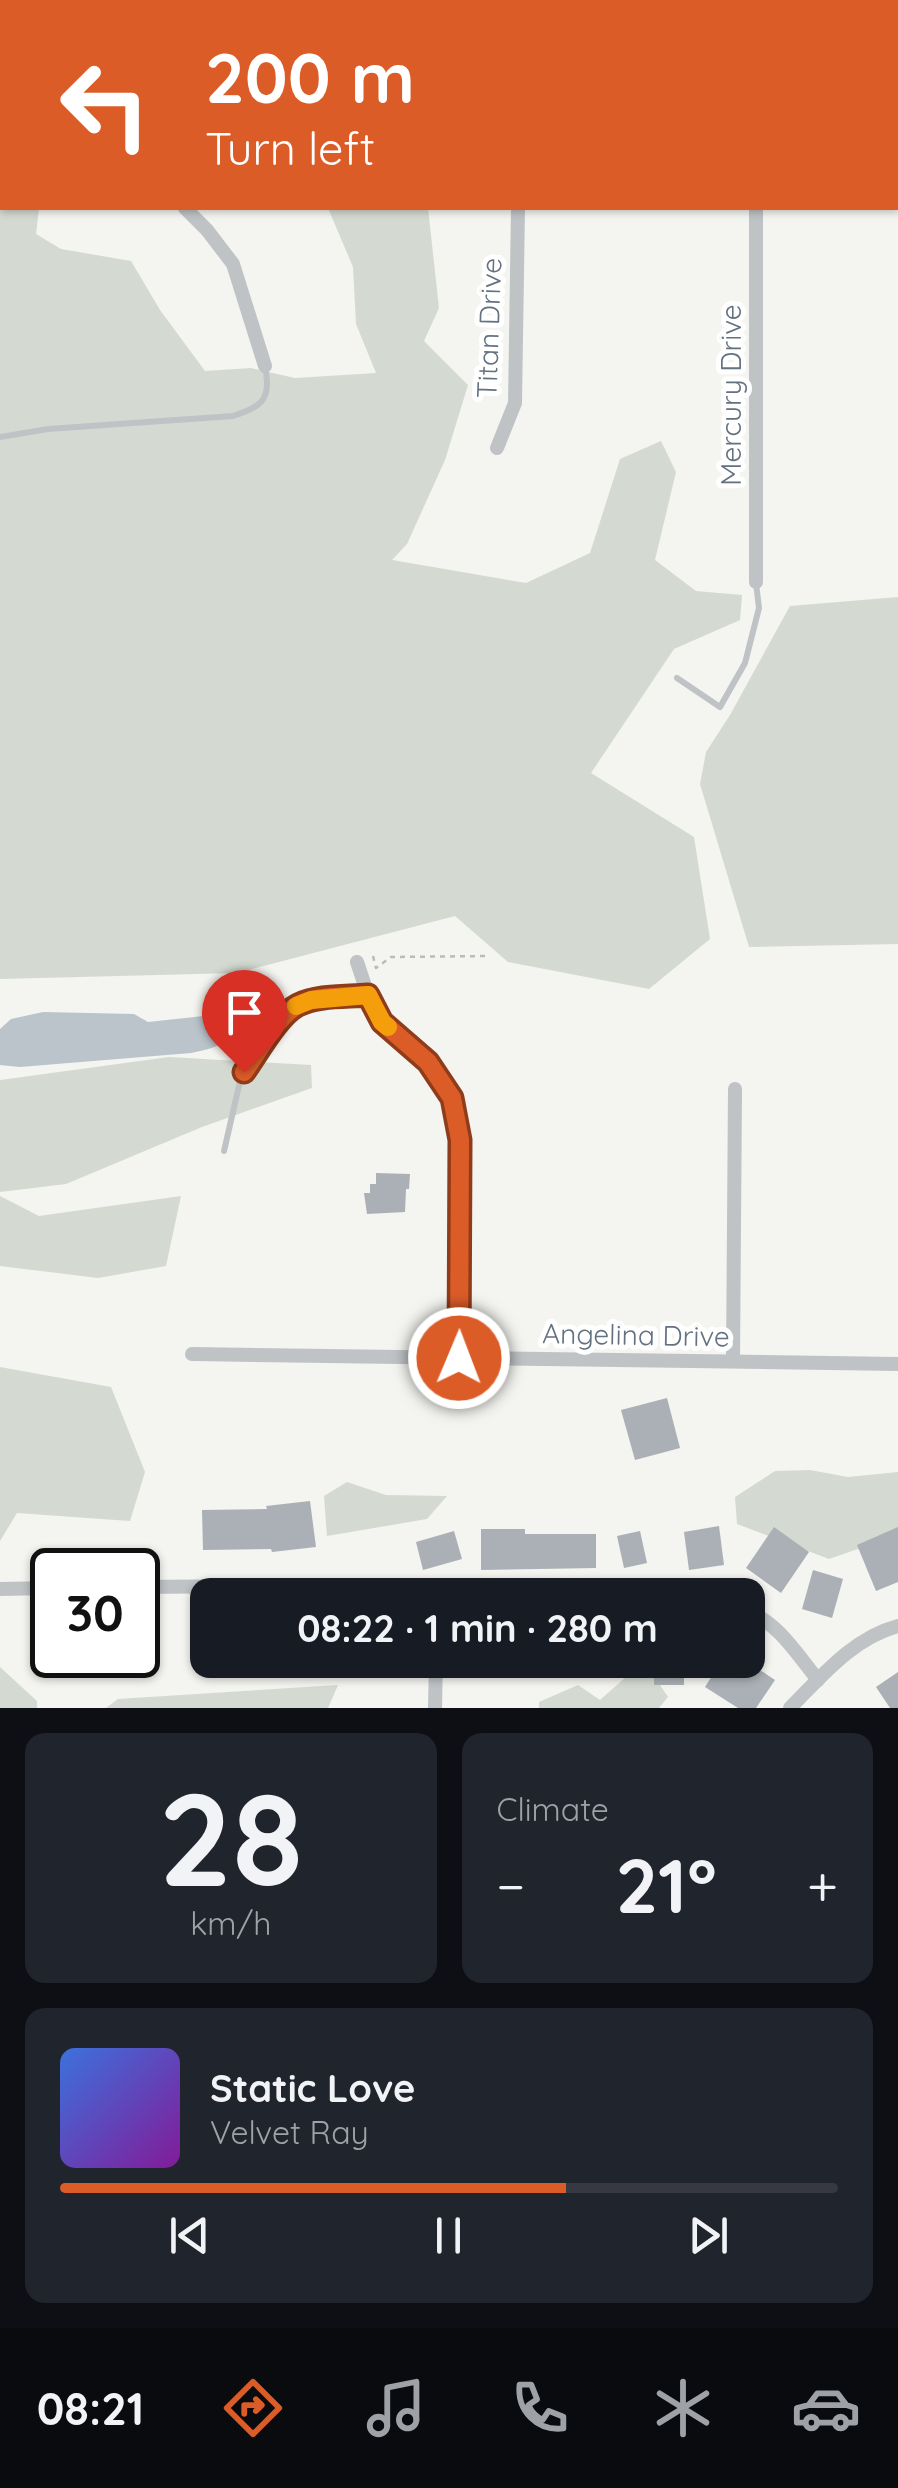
<!DOCTYPE html>
<html lang="en">
<head>
<meta charset="utf-8">
<style>
	body { margin:0; font-family:Quicksand,sans-serif; background:#20242c; color:#f1f3f6; height:100vh; display:flex; flex-direction:column; font-size:38px; white-space:nowrap }
	* { box-sizing:border-box; margin:0 }
	p { font-size:32px; color:#9ea1a6 }
	.icon { flex:none; width:55px; height:55px; fill:none; stroke:currentColor; stroke-width:2; stroke-linecap:round; stroke-linejoin:round }
	.map { position:relative; height:1708px; overflow:hidden }
	.sheet { display:flex; flex-direction:column; gap:25px; padding:25px; background:#0d0f14; flex:1 }
	.sheet>* { flex:none }
	.guide { position:absolute; left:0px; top:0px; width:900px; height:210px; box-shadow:0 2px 8px #0004; background:#dc5c28; color:#fff; overflow:hidden }
	.speed { position:absolute; left:30px; top:1548px; display:flex; gap:20px; font-size:50px; font-weight:700; text-align:center }
	.speed>* { display:grid; place-content:center; width:130px; height:130px; border-radius:50%; background:#171b24; box-shadow:0 2px 8px #0004; line-height:1 }
	.speed .limit { border:5px solid #111; border-radius:15px; background:#fff; color:#111 }
	.pin { position:absolute; display:grid; place-items:center; width:85px; height:85px; color:#fff; margin:-102px -42px; border-radius:50% 50% 50% 0; rotate:-45deg; box-shadow:0 0 10px #0007 }
	.pin .icon { rotate:45deg }
	.me { position:absolute; width:110px; margin:-55px; rotate:1deg; stroke-linejoin:round; filter:drop-shadow(0 0 8px #0008) }
	.turn { display:flex; align-items:center; gap:35px; height:210px; padding:0 40px; font-size:45px }
	.turn .icon { width:130px; height:130px; stroke-width:2.5 }
	.turn b { display:block; font-size:70px; line-height:85px }
	.big { font-size:75px; font-weight:700; line-height:1.1 }
	.sheet .card { flex:1; display:flex; flex-direction:column; justify-content:center; gap:15px; min-width:0; padding:0 35px; border-radius:20px; background:#20242c }
	.sheet .dial { align-items:center; gap:0 }
	.dial b { font-size:130px; line-height:1 }
	.song { display:flex; align-items:center; gap:30px }
	.cover { width:120px; height:120px; border-radius:15px; background:linear-gradient(135deg,hsl(220 70% 55%),hsl(290 70% 35%)) }
	.played { height:10px; border-radius:5px; background:linear-gradient(90deg,#dc5c28 65%,#363941 65%) }
	.keys { display:flex; justify-content:space-around; direction:ltr }
	.heat { display:flex; justify-content:space-between; align-items:center; font-size:55px; direction:ltr }
	.sheet .tiles { flex:1; display:grid; gap:25px; grid-template-columns:1fr 1fr }
	.card:last-child { grid-column:span 2 }
	.trip { position:absolute; left:190px; top:1578px; width:575px; height:100px; border-radius:20px; background:#171b24; box-shadow:0 2px 8px #0004; font-weight:700; line-height:100px; text-align:center }
	.tabs { display:flex; height:160px; justify-content:space-around; align-items:center; background:#090b0e; color:#9ea1a6 }
	.tabs .icon { width:70px; height:70px }
	.tabs .active { color:#dc5c28 }
	.tabs b { font-size:45px; color:#f1f3f6 }
	.map>svg:first-child { display:block }
</style>
</head>
<body>
<div class="map">
<svg width="898" height="1708" viewBox="0 0 898 1708">
	<rect width="100%" height="100%" fill="#f4f4f0"/>
	<!-- green -->
	<g fill="#d4dad1">
		<path d="M 2,136 L 2,208 L 39,208 L 36,234 L 61,249 L 131,261 L 160,310 L 205,371 L 251,368 L 295,378 L 376,373 L 356,324 L 353,267 L 328,208 L 428,208 L 439,308 L 424,341 L 468,385 L 445,460 L 407,544 L 392,560 L 526,583 L 590,553 L 620,459 L 661,441 L 676,472 L 655,560 L 696,591 L 742,595 L 740,620 L 674,649 L 591,773 L 694,837 L 710,939 L 649,989 L 508,962 L 455,916 L 237,973 L 0,979 L 0,138 Z"/>
		<path d="M 898,597 L 898,944 L 749,947 L 700,784 L 706,752 L 730,715 L 790,606 Z"/>
		<path d="M 169,1057 L 311,1065 L 312,1088 L 202,1127 L 66,1184 L 0,1192 L 0,1080 Z"/>
		<path d="M 0,1196 L 39,1216 L 181,1196 L 166,1266 L 98,1278 L 0,1266 Z"/>
		<path d="M 0,1367 L 111,1387 L 145,1472 L 130,1521 L 17,1513 L 0,1541 Z"/>
		<path d="M 810,1470 L 848,1477 L 898,1472 L 898,1535 L 829,1559 L 737,1524 L 735,1497 L 775,1471 Z"/>
		<path d="M 347,1482 L 386,1495 L 447,1496 L 427,1519 L 327,1536 L 324,1496 Z"/>
		<path d="M 644,1661 L 668,1697 L 659,1708 L 539,1708 L 539,1702 L 578,1685 L 600,1700 Z"/>
		<path d="M 0,1667 L 37,1701 L 37,1708 L 0,1708 Z"/>
		<path d="M 338,1685 L 328,1708 L 106,1708 L 118,1699 Z"/>
	</g>
	<!-- water -->
	<path fill="#bac4ca" d="M 43,1012 L 134,1014 L 148,1022 L 222,1014 L 231,1020 L 234,1028 C 225,1047 210,1049 191,1053 L 20,1067 L 0,1065 L 0,1029 L 11,1019 Z"/>
	<!-- building -->
	<g fill="#aab0b5">
		<path d="M 376,1173 L 410,1174 L 409,1189 L 406,1189 L 405,1212 L 367,1214 L 364,1193 L 370,1193 L 370,1184 L 376,1184 Z"/>
		<path d="M 667,1398 L 680,1448 L 635,1460 L 621,1410 Z"/>
		<path d="M 310,1501 L 316,1547 L 272,1552 L 271,1549 L 203,1550 L 202,1510 L 267,1509 L 266,1506 Z"/>
		<path d="M 719,1526 L 724,1565 L 689,1570 L 684,1532 Z"/>
		<path d="M 774,1527 L 809,1552 L 781,1593 L 746,1568 Z"/>
		<path d="M 898,1527 L 898,1582 L 876,1591 L 857,1545 Z"/>
		<path d="M 481,1529 L 525,1529 L 525,1534 L 596,1534 L 596,1568 L 481,1570 Z"/>
		<path d="M 454,1531 L 462,1559 L 423,1570 L 416,1542 Z"/>
		<path d="M 640,1531 L 647,1563 L 624,1568 L 617,1536 Z"/>
		<path d="M 813,1570 L 843,1579 L 832,1618 L 802,1609 Z"/>
		<rect x="654" y="1660" width="30" height="25"/>
		<path d="M 722,1660 L 745,1660 L 775,1680 L 756,1708 L 738,1708 L 705,1687 Z"/>
		<path d="M 898,1672 L 898,1708 L 890,1708 L 876,1687 Z"/>
	</g>
	<g fill="none" stroke-linecap="round" stroke-linejoin="round">
		<!-- path -->
		<path stroke="#b9bbbd" stroke-width="2.5" stroke-dasharray="5 5" stroke-linecap="butt" d="M 373,956 L 376,968 L 391,957 L 488,956"/>
		<!-- service -->
		<g stroke="#bfc3c6" stroke-width="6">
			<path d="M 0,437 L 48,429 L 233,416 C 262,407 272,399 265,367"/>
			<path d="M 677,678 L 720,707 L 745,663 L 759,608 L 756,583"/>
			<path d="M 224,1151 L 241,1077 L 287,1012 L 311,1000 L 367,995"/>
		</g>
		<!-- minor -->
		<g stroke="#bfc3c6" stroke-width="14">
			<path d="M 522,2 L 522,0"/>
			<path d="M 758,2 L 758,0"/>
			<path d="M 0,79 L 2,79"/>
			<path d="M 185,208 L 207,230 L 233,264 L 265,366"/>
			<path d="M 497,448 L 515,403 L 518,208"/>
			<path d="M 756,582 L 756,208"/>
			<path d="M 357,962 L 368,995 L 382,1022 L 429,1063 L 452,1098 L 460,1140 L 459,1358"/>
			<path d="M 192,1354 L 898,1364"/>
			<path d="M 733,1361 L 735,1089"/>
			<path d="M 138,1587 L 269,1586 L 319,1595"/>
			<path d="M 0,1589 L 52,1588"/>
			<path d="M 748,1612 C 778,1622 799,1657 818,1680"/>
			<path d="M 435,1708 L 436,1660"/>
			<path d="M 790,1708 C 822,1676 853,1638 898,1626"/>
		</g>
	</g>
	<g fill="none" stroke-linecap="round" stroke-linejoin="round">
		<!-- route casing -->
		<g stroke="#8f3c1a" stroke-width="25">
			<path id="route" d="M 244,1072 C 257,1054 278,1015 298,1005 C 318,995 346,997 368,995 L 382,1022 L 428,1062 L 452,1098 L 460,1140 L 459,1358"/>
		</g>
		<!-- route -->
		<use href="#route" stroke="#dc5c28" stroke-width="18"/>
		<!-- slow -->
		<path stroke="#f59e0b" stroke-width="18" d="M 296,1006 L 311,1000 L 368,995 L 382,1022 L 388,1027"/>
	</g>
	<g text-anchor="middle" stroke-width="10" stroke-linejoin="round" paint-order="stroke">
		<!-- street labels -->
		<g font-size="28" fill="#647280" stroke="#fff">
			<text transform="translate(489 328) rotate(-88)" y="10">Titan Drive</text>
			<text transform="translate(731 395) rotate(-90)" y="10">Mercury Drive</text>
			<text transform="translate(636 1335) rotate(1)" y="10">Angelina Drive</text>
		</g>
	</g>
</svg>
<div class="speed"><div class="limit">30</div></div>
<div class="pin" style="left:244px;top:1072px;background:#d93025"><svg class="icon" aria-label="arrive" viewBox="0 0 24 24"><path d="M6 21V4h12l-3 4 3 4H6"/></svg></div>
<svg class="me" style="left:459px;top:1358px" viewBox="-20 -20 40 40"><circle r="17" fill="#dc5c28" stroke="#fff" stroke-width="3"/><path d="M0-11L8 9 0 5-8 9z" fill="#fff"/></svg>
<div class="trip">08:22 · 1 min · 280 m</div>
<div class="guide">
<div class="turn"><svg class="icon" aria-label="left" viewBox="0 0 24 24"><path d="M17 20v-9H6M10 6l-5 5 5 5"/></svg><div><b>200 m</b>Turn left</div></div>
</div>
</div>
<section class="sheet">
<div class="tiles">
<div class="card dial"><b>28</b><p>km/h</p></div>
<div class="card"><p>Climate</p>
<div class="heat"><a>−</a><b class="big">21°</b><a>+</a></div>
</div>
<div class="card">
<div class="song"><i class="cover"></i><div><b>Static Love</b><p>Velvet Ray</p></div></div>
<div class="played"></div>
<div class="keys"><svg class="icon" aria-label="previous" viewBox="0 0 24 24"><path d="M18 5L8 12l10 7zM5 5v14"/></svg><svg class="icon" aria-label="pause" viewBox="0 0 24 24"><path d="M8 5v14M16 5v14"/></svg><svg class="icon" aria-label="next" viewBox="0 0 24 24"><path d="M6 5l10 7-10 7zM19 5v14"/></svg></div>
</div>
</div>
</section>
<nav class="tabs">
<b>08:21</b>
<svg class="icon active" aria-label="directions" viewBox="0 0 24 24"><path d="M12 3l9 9-9 9-9-9zM9 14v-3h6M13 9l2 2-2 2"/></svg>
<svg class="icon" aria-label="music" viewBox="0 0 24 24"><path d="M9 18V5l10-2v13"/><circle cx="6" cy="18" r="3"/><circle cx="16" cy="16" r="3"/></svg>
<svg class="icon" aria-label="phone" viewBox="0 0 24 24"><path d="M5 4h4l2 5-3 2q2 4 5 5l2-3 5 2v4C11 20 4 13 5 4z"/></svg>
<svg class="icon" aria-label="climate" viewBox="0 0 24 24"><path d="M12 3v18M4 7l16 10M4 17L20 7"/></svg>
<svg class="icon" aria-label="car" viewBox="0 0 24 24"><path d="M5 17H2v-5l4-1 3-4h7l3 4 3 1v5h-3M9 17h6M6 11h13"/><circle cx="7" cy="17" r="2"/><circle cx="17" cy="17" r="2"/></svg>
</nav>
</body>
</html>
